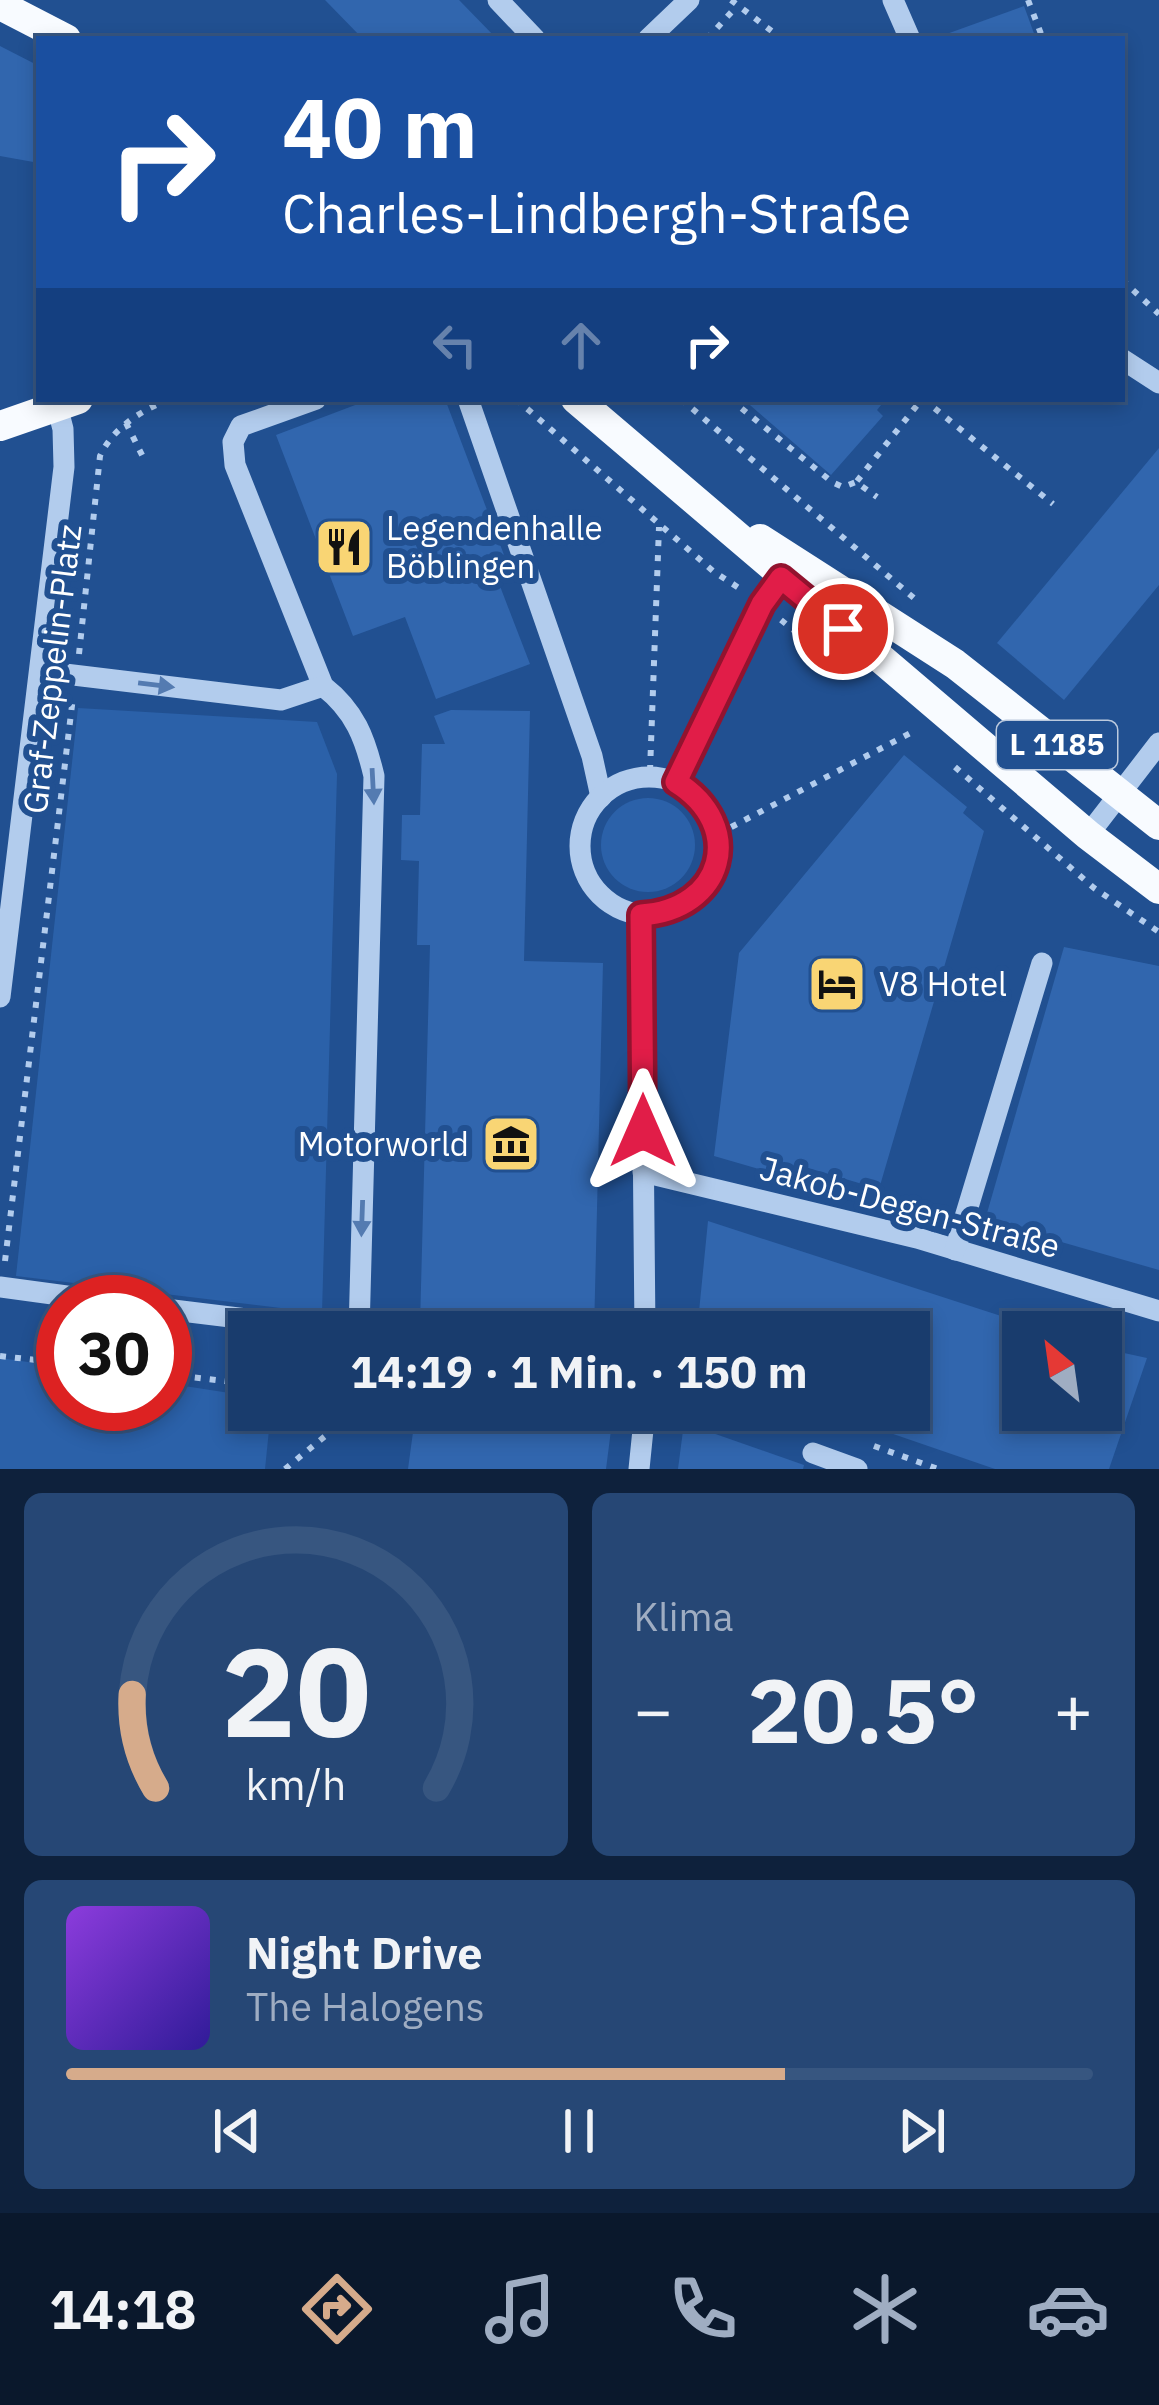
<!DOCTYPE html>
<html lang="de">
<head>
<meta charset="utf-8">
<style>
	body { margin:0; font-family:"IBM Plex Sans",sans-serif; background:#264775; color:#f1f3f6; height:100vh; display:flex; flex-direction:column; font-size:45px; white-space:nowrap }
	* { box-sizing:border-box; margin:0 }
	p { font-size:39px; color:#9fadc2 }
	.icon { flex:none; width:66px; height:66px; fill:none; stroke:currentColor; stroke-width:2; stroke-linecap:round; stroke-linejoin:round }
	.map { position:relative; height:1469px; overflow:hidden }
	.panel { display:flex; flex-direction:column; gap:24px; padding:24px; background:#0e213c; flex:1 }
	.panel>* { flex:none }
	.banner { position:absolute; left:36px; top:36px; width:1089px; height:366px; border-radius:0px; box-shadow:0 6px 18px #0003,0 0 0 3px #375680; background:#1a4fa0; color:#fff; overflow:hidden }
	.needle { width:78px; rotate:331deg }
	.fabs { position:absolute; left:1002px; top:1311px; display:grid; gap:24px }
	.fabs a { display:grid; place-items:center; width:120px; height:120px; border-radius:0px; background:#193c6d; box-shadow:0 6px 18px #0003,0 0 0 3px #375680; font-size:60px }
	.speed { position:absolute; left:36px; top:1275px; display:flex; gap:24px; font-size:60px; font-weight:700; text-align:center }
	.speed>* { display:grid; place-content:center; width:156px; height:156px; border-radius:50%; background:#193c6d; box-shadow:0 6px 18px #0003,0 0 0 3px #375680; line-height:1 }
	.speed .limit { border:18px solid #d22; background:#fff; color:#111 }
	.pin { position:absolute; display:grid; place-items:center; width:102px; height:102px; color:#fff; margin:-51px; border:6px solid #fff; border-radius:50%; box-shadow:0 3px 12px #0007 }
	.me { position:absolute; width:132px; margin:-66px; rotate:0deg; stroke-linejoin:round; filter:drop-shadow(0 0 9px #0008) }
	.turn { display:flex; align-items:center; gap:42px; height:252px; padding:0 48px; font-size:54px }
	.turn .icon { width:156px; height:156px; stroke-width:2.5 }
	.turn b { display:block; font-size:84px; line-height:102px }
	.lanes { display:flex; align-items:center; height:114px; padding:0 48px; background:#0003; justify-content:center; gap:60px; direction:ltr }
	.lanes .off { opacity:.35 }
	.big { font-size:90px; font-weight:700; line-height:1.1 }
	.panel .widget { flex:1; display:flex; flex-direction:column; justify-content:center; gap:18px; min-width:0; padding:0 42px; border-radius:18px; background:#264775 }
	.panel .dial { align-items:center; gap:0 }
	.dial svg { height:312px; overflow:visible; fill:none; stroke:#375680; stroke-width:7; stroke-linecap:round; text-anchor:middle }
	.dial text { fill:#f1f3f6; stroke:none }
	.song { display:flex; align-items:center; gap:36px }
	.cover { width:144px; height:144px; border-radius:18px; background:linear-gradient(135deg,hsl(270 70% 55%),hsl(250 70% 35%)) }
	.played { height:12px; border-radius:6px; background:linear-gradient(90deg,#d6ab8b 70%,#375680 70%) }
	.keys { display:flex; justify-content:space-around; direction:ltr }
	.heat { display:flex; justify-content:space-between; align-items:center; font-size:66px; direction:ltr }
	.panel .tiles { flex:1; display:grid; gap:24px; grid-template-columns:1fr 1fr }
	.widget:last-child { grid-column:span 2 }
	.trip { position:absolute; left:228px; top:1311px; width:702px; height:120px; border-radius:0px; background:#193c6d; box-shadow:0 6px 18px #0003,0 0 0 3px #375680; font-weight:700; line-height:120px; text-align:center }
	.dock { display:flex; height:192px; justify-content:space-around; align-items:center; background:#0a182c; color:#9fadc2 }
	.dock .icon { width:84px; height:84px }
	.dock .on { color:#d6ab8b }
	.dock b { font-size:54px; color:#f1f3f6 }
	.map>svg:first-child { display:block }
</style>
</head>
<body>
<div class="map">
<svg width="1159" height="1469" viewBox="0 0 1159 1469">
	<rect width="100%" height="100%" fill="#215091"/>
	<!-- green -->
	<g fill="#2b61a9">
		<path d="M 78,708 L 317,722 L 337,774 L 322,1313 L 16,1276 Z"/>
		<circle cx="648" cy="845" r="47"/>
		<path d="M 0,1358 L 63,1367 L 63,1404 L 165,1404 L 165,1383 L 249,1396 L 249,1410 L 271,1410 L 265,1469 L 0,1469 Z"/>
	</g>
	<!-- building -->
	<g fill="#3166ae">
		<path d="M 325,0 L 459,0 L 497,39 L 363,39 Z"/>
		<path d="M 1024,6 L 1036,39 L 941,39 L 941,36 Z"/>
		<path d="M 0,46 L 39,66 L 39,163 L 0,156 Z"/>
		<path d="M 371,399 L 445,399 L 512,576 L 498,581 L 530,664 L 436,699 L 405,617 L 353,636 L 276,435 Z"/>
		<path d="M 743,399 L 886,399 L 877,410 L 883,416 L 831,475 Z"/>
		<path d="M 1159,448 L 1159,585 L 1064,700 L 997,643 Z"/>
		<path d="M 451,710 L 530,711 L 524,961 L 603,963 L 594,1332 L 428,1332 L 428,1325 L 420,1325 L 430,945 L 417,945 L 419,861 L 401,860 L 402,815 L 420,815 L 422,744 L 445,744 L 434,716 Z"/>
		<path d="M 904,755 L 967,807 L 963,813 L 984,831 L 879,1189 L 795,1164 L 793,1179 L 714,1156 L 739,953 Z"/>
		<path d="M 1064,947 L 1159,966 L 1159,1270 L 985,1220 Z"/>
		<path d="M 708,1221 L 1023,1323 L 1023,1410 L 1101,1410 L 1101,1348 L 1147,1358 L 1109,1469 L 995,1469 L 835,1414 L 836,1410 L 909,1410 L 909,1332 L 697,1332 Z"/>
		<path d="M 416,1410 L 502,1417 L 503,1410 L 585,1410 L 584,1427 L 611,1430 L 606,1469 L 408,1469 Z"/>
		<path d="M 684,1423 L 804,1465 L 803,1469 L 678,1469 Z"/>
	</g>
	<g fill="none" stroke-linecap="round" stroke-linejoin="round">
		<!-- path -->
		<g stroke="#b2cced" stroke-width="6" stroke-dasharray="6 9" stroke-linecap="butt">
			<path d="M 731,0 L 782,39"/>
			<path d="M 1028,0 L 1043,39"/>
			<path d="M 707,39 L 737,6"/>
			<path d="M 1122,280 L 1159,314"/>
			<path d="M 516,399 L 713,571 L 742,590"/>
			<path d="M 681,399 L 915,599"/>
			<path d="M 730,399 L 832,482 L 843,487 L 856,482 L 877,497"/>
			<path d="M 923,399 L 1053,504"/>
			<path d="M 126,423 L 144,459"/>
			<path d="M 857,481 L 922,399"/>
			<path d="M 781,620 L 822,653"/>
			<path d="M 79,654 L 100,456 C 113,428 141,410 171,399"/>
			<path d="M 955,767 L 1094,888 L 1159,932"/>
			<path d="M 650,771 L 659,527"/>
			<path d="M 718,834 L 916,730"/>
			<path d="M 5,1261 L 73,697"/>
			<path d="M 0,1356 L 63,1363"/>
			<path d="M 165,1374 L 249,1384"/>
			<path d="M 542,1410 L 618,1418"/>
			<path d="M 770,1410 L 816,1426"/>
			<path d="M 874,1446 L 938,1469"/>
			<path d="M 285,1469 L 357,1410"/>
		</g>
		<!-- minor -->
		<g stroke="#b2cced" stroke-width="21">
			<path d="M 498,0 L 535,39"/>
			<path d="M 893,0 L 910,39"/>
			<path d="M 648,39 L 689,0"/>
			<path d="M 1122,359 L 1159,383"/>
			<path d="M 316,399 L 241,426 L 233,442 L 235,465 L 323,686 C 355,711 365,738 374,776 L 359,1332"/>
			<path d="M 468,399 L 592,756 L 601,797"/>
			<path d="M 40,671 L 281,700 L 323,686"/>
			<circle cx="649" cy="846" r="69"/>
			<path d="M 676,781 L 762,604 L 781,577"/>
			<path d="M 1088,835 L 1159,743"/>
			<path d="M 641,915 L 645,1332"/>
			<path d="M 0,997 L 64,467 L 63,429 L 57,406"/>
			<path d="M 643,1172 L 917,1238 L 1159,1311"/>
			<path d="M 955,1250 L 1042,963"/>
			<path d="M 0,1287 L 111,1302"/>
			<path d="M 165,1309 L 352,1332"/>
			<path d="M 813,1453 L 857,1469"/>
			<path d="M 639,1469 L 645,1410"/>
		</g>
		<!-- major -->
		<g stroke="#f8fbff" stroke-width="30">
			<path d="M 0,5 L 66,39"/>
			<path d="M 576,399 L 1088,835 L 1159,889"/>
			<path d="M 0,426 L 78,399"/>
			<path d="M 760,539 L 955,664 L 1159,825"/>
		</g>
	</g>
	<!-- one-way arrows -->
	<defs><path id="oneway-solid" d="M-6-.8H1V-3.2L6.5 0L1 3.2V.8H-6Z" transform="scale(3)"/></defs>
	<g fill="#547bb1">
		<use href="#oneway-solid" transform="translate(156 685) rotate(7)"/>
		<use href="#oneway-solid" transform="translate(373 786) rotate(87)"/>
		<use href="#oneway-solid" transform="translate(362 1218) rotate(92)"/>
	</g>
	<g fill="none" stroke-linecap="round" stroke-linejoin="round">
		<!-- route casing -->
		<g stroke="#92132f" stroke-width="30">
			<path id="route" d="M 643,1131 L 641,915 C 724,910 747,826 676,782 L 762,604 L 781,578 L 843,629"/>
		</g>
		<!-- route -->
		<use href="#route" stroke="#e11d48" stroke-width="21"/>
	</g>
	<!-- icons -->
	<defs>
		<g id="restaurant-square" transform="scale(3)"><rect x="-9" y="-9" width="18" height="18" rx="4" fill="#f9d574" stroke="#215091"/><path d="M-5-6h1v4h1v-4h1v4h1v-4h1v5L-1.5 .5V6h-2V.5L-5-1ZM5-6V6H3V1.5H1.5Q1.5-4 5-6Z" fill="#111"/></g>
		<g id="hotel-square" transform="scale(3)"><rect x="-9" y="-9" width="18" height="18" rx="4" fill="#f9d574" stroke="#215091"/><path d="M-6-4.5h1.5V1H6V5H4.5V3h-9V5H-6ZM-4 0a1.8 1.8 0 1 1 3.6 0ZM.5 0V-2.5h3Q6-2.5 6 0Z" fill="#111"/></g>
		<g id="museum-square" transform="scale(3)"><rect x="-9" y="-9" width="18" height="18" rx="4" fill="#f9d574" stroke="#215091"/><path d="M0-6L6-3V-2H-6V-3ZM-5-1h2V3h-2ZM-1-1h2V3h-2ZM3-1h2V3H3ZM-6 4H6V6H-6Z" fill="#111"/></g>
	</defs>
	<g fill-rule="evenodd">
		<use href="#restaurant-square" x="344" y="547"/>
		<use href="#hotel-square" x="837" y="984"/>
		<use href="#museum-square" x="511" y="1144"/>
	</g>
	<g text-anchor="middle" stroke-width="12" stroke-linejoin="round" paint-order="stroke">
		<!-- shield labels -->
		<rect fill="#215091" stroke="#bccade" stroke-width="3" x="997" y="721" width="120" height="48" rx="9"/>
		<g font-size="30" font-weight="bold" fill="#fff">
			<text x="1057" y="755">L 1185</text>
		</g>
		<!-- poi labels -->
		<g font-size="33" fill="#fff" stroke="#215091" text-anchor="start">
			<text x="386" y="540">Legendenhalle<tspan x="386" dy="38">Böblingen</tspan></text>
			<text x="879" y="996">V8 Hotel</text>
			<text x="469" y="1156" text-anchor="end">Motorworld</text>
		</g>
		<!-- street labels -->
		<g font-size="33" fill="#fff" stroke="#215091">
			<text transform="translate(52 669) rotate(-83)" y="12">Graf-Zeppelin-Platz</text>
			<text transform="translate(910 1207) rotate(15)" y="12">Jakob-Degen-Straße</text>
		</g>
	</g>
</svg>
<div class="fabs">
<a><svg class="needle" viewBox="-14 -14 28 28"><path d="M0-13l5 13h-10z" fill="#e53935"/><path d="M0 13l5-13h-10z" fill="#9fadc2"/></svg></a>
</div>
<div class="speed"><div class="limit">30</div></div>
<div class="pin" style="left:843px;top:629px;background:#d93025"><svg class="icon" aria-label="arrive" viewBox="0 0 24 24"><path d="M6 21V4h12l-3 4 3 4H6"/></svg></div>
<svg class="me" style="left:643px;top:1131px" viewBox="-20 -20 40 40"><path d="M0-17L14 15 0 8-14 15z" fill="#e11d48" stroke="#fff" stroke-width="4"/></svg>
<div class="trip">14:19 · 1 Min. · 150 m</div>
<div class="banner">
<div class="turn"><svg class="icon" aria-label="right" viewBox="0 0 24 24"><path d="M7 20v-9h11M14 6l5 5-5 5"/></svg><div><b>40 m</b>Charles-Lindbergh-Straße</div></div>
<div class="lanes"><svg class="icon off" aria-label="left" viewBox="0 0 24 24"><path d="M17 20v-9H6M10 6l-5 5 5 5"/></svg><svg class="icon off" aria-label="ahead" viewBox="0 0 24 24"><path d="M12 20V5M6 11l6-6 6 6"/></svg><svg class="icon" aria-label="right" viewBox="0 0 24 24"><path d="M7 20v-9h11M14 6l5 5-5 5"/></svg></div>
</div>
</div>
<section class="panel">
<div class="tiles">
<div class="widget dial"><svg viewBox="0 0 100 80">
<path d="M14 69A42 42 0 1 1 86 69"/>
<path d="M14 69A42 42 0 0 1 8 45" stroke="#d6ab8b"/>
<text x="50" y="56" font-size="32" font-weight="700">20</text>
<text x="50" y="72" font-size="11">km/h</text>
</svg></div>
<div class="widget"><p>Klima</p>
<div class="heat"><a>−</a><b class="big">20.5°</b><a>+</a></div>
</div>
<div class="widget">
<div class="song"><i class="cover"></i><div><b>Night Drive</b><p>The Halogens</p></div></div>
<div class="played"></div>
<div class="keys"><svg class="icon" aria-label="previous" viewBox="0 0 24 24"><path d="M18 5L8 12l10 7zM5 5v14"/></svg><svg class="icon" aria-label="pause" viewBox="0 0 24 24"><path d="M8 5v14M16 5v14"/></svg><svg class="icon" aria-label="next" viewBox="0 0 24 24"><path d="M6 5l10 7-10 7zM19 5v14"/></svg></div>
</div>
</div>
</section>
<nav class="dock">
<b>14:18</b>
<svg class="icon on" aria-label="directions" viewBox="0 0 24 24"><path d="M12 3l9 9-9 9-9-9zM9 14v-3h6M13 9l2 2-2 2"/></svg>
<svg class="icon" aria-label="music" viewBox="0 0 24 24"><path d="M9 18V5l10-2v13"/><circle cx="6" cy="18" r="3"/><circle cx="16" cy="16" r="3"/></svg>
<svg class="icon" aria-label="phone" viewBox="0 0 24 24"><path d="M5 4h4l2 5-3 2q2 4 5 5l2-3 5 2v4C11 20 4 13 5 4z"/></svg>
<svg class="icon" aria-label="climate" viewBox="0 0 24 24"><path d="M12 3v18M4 7l16 10M4 17L20 7"/></svg>
<svg class="icon" aria-label="car" viewBox="0 0 24 24"><path d="M5 17H2v-5l4-1 3-4h7l3 4 3 1v5h-3M9 17h6M6 11h13"/><circle cx="7" cy="17" r="2"/><circle cx="17" cy="17" r="2"/></svg>
</nav>
</body>
</html>
